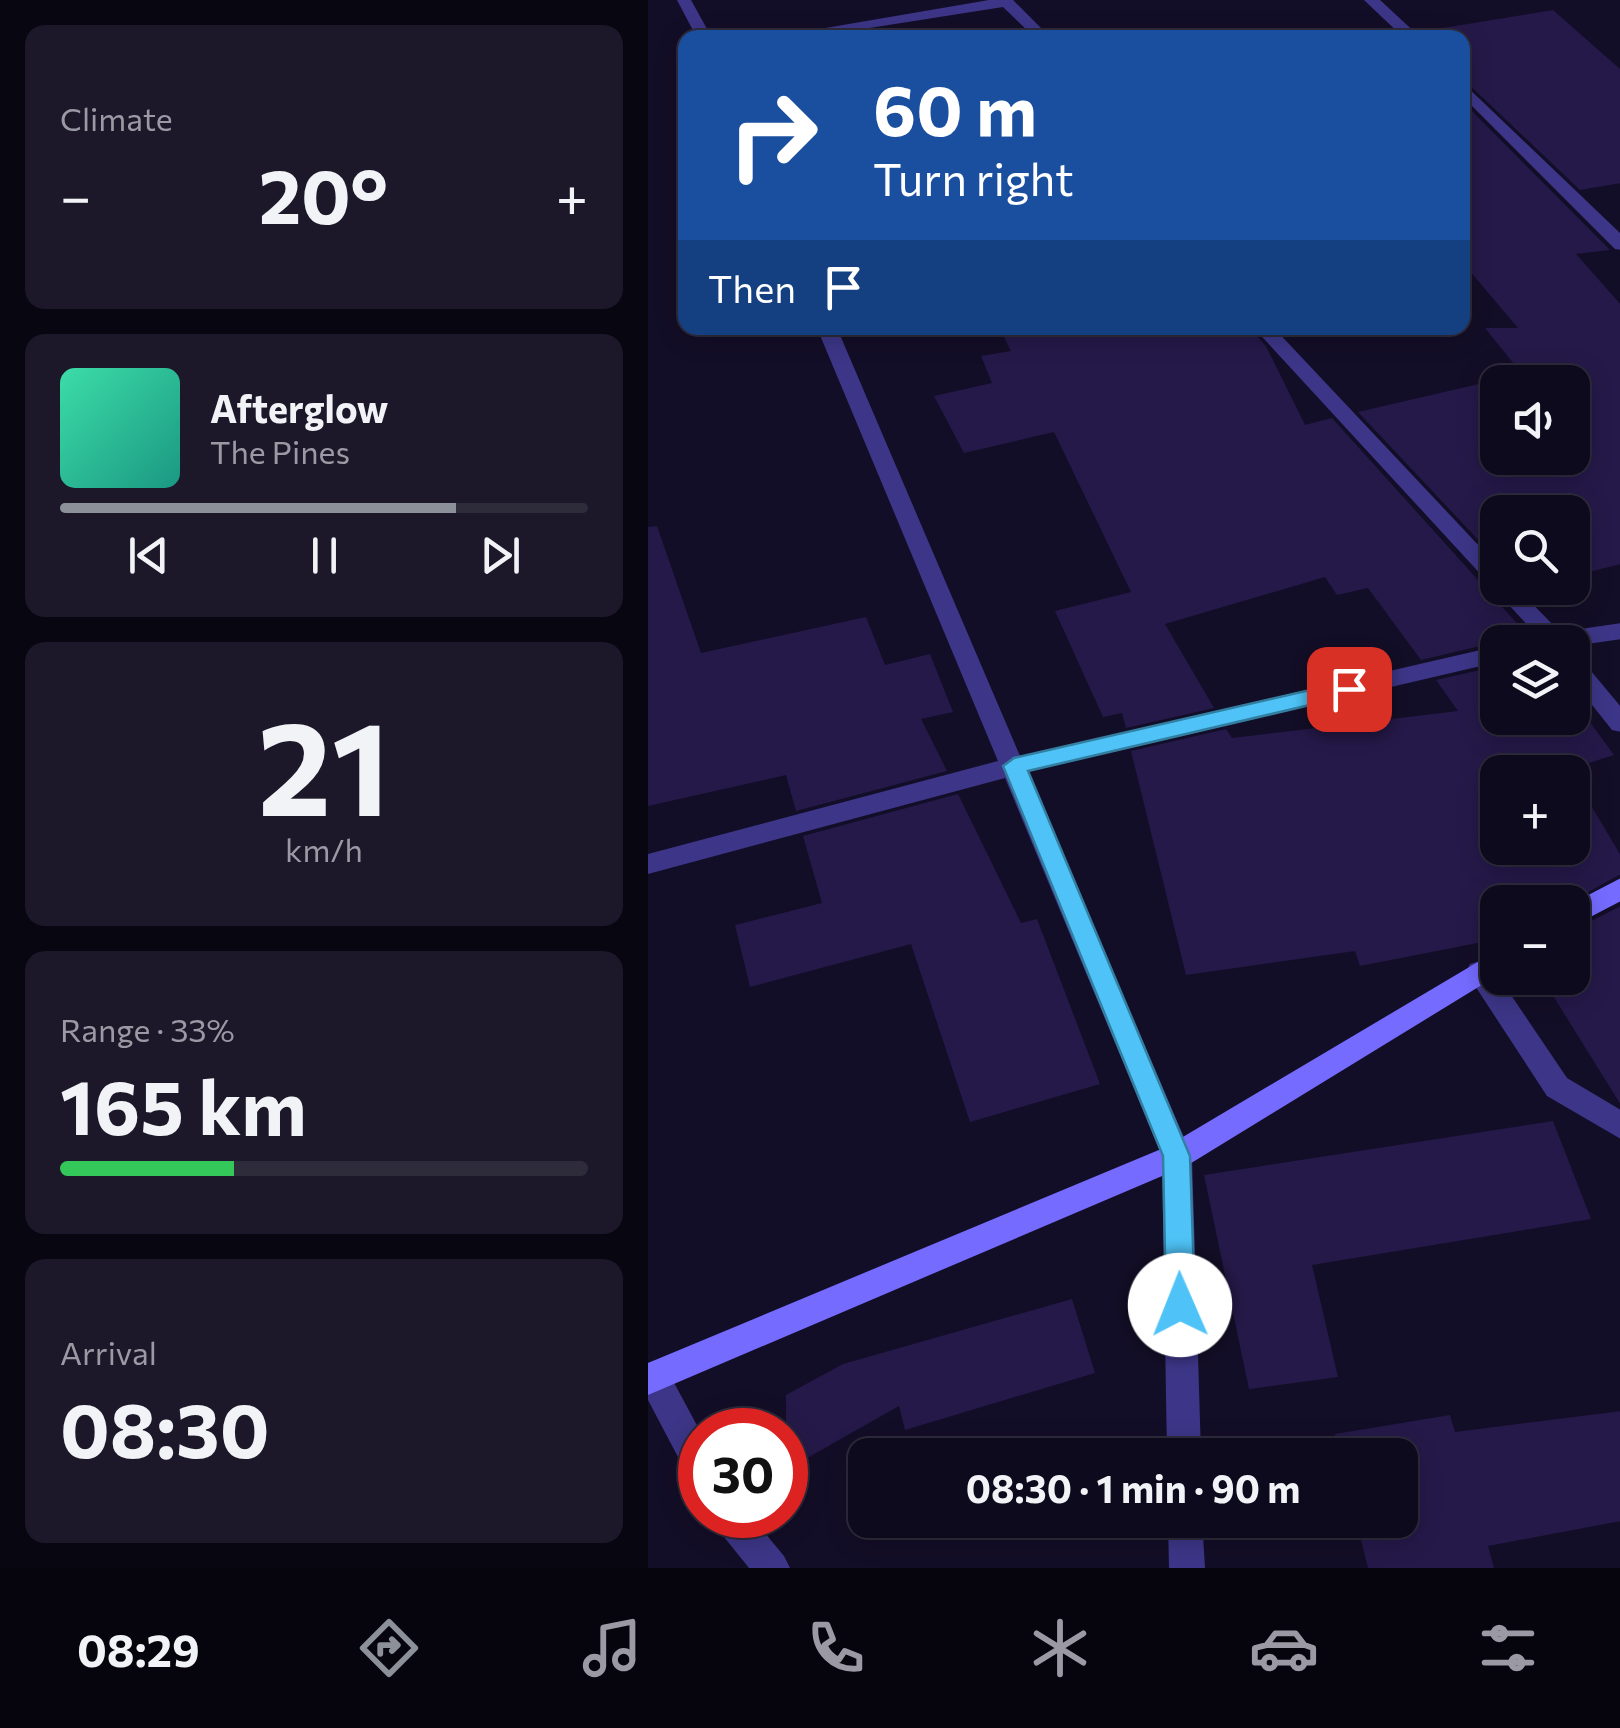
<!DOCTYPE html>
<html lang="en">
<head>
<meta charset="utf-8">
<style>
	body { margin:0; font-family:Commissioner,sans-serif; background:#1c182a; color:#f1f3f6; height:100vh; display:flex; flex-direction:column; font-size:38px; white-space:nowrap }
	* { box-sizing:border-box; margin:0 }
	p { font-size:32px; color:#9b9aa4 }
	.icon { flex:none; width:55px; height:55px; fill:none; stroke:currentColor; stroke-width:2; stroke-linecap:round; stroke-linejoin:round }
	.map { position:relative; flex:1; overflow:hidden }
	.panel { display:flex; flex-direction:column; gap:25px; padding:25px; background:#080610; width:648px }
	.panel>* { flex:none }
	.hud { position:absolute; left:30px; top:30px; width:792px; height:305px; border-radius:20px; box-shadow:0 5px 25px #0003,0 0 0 2px #2e2b3b; background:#1a4fa0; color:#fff; overflow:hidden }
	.tools { position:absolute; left:832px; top:365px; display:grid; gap:20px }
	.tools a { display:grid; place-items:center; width:110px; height:110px; border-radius:20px; background:#0e0a1d; box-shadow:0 5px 25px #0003,0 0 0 2px #2e2b3b; font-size:50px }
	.speed { position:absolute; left:30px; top:1408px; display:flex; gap:20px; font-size:50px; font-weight:700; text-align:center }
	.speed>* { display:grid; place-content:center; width:130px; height:130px; border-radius:50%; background:#0e0a1d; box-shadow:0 5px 25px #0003,0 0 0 2px #2e2b3b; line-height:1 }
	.speed .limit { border:15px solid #d22; background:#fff; color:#111 }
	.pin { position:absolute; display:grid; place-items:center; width:85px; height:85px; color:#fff; margin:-42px; border-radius:20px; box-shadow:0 5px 15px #0006 }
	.me { position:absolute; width:110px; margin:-55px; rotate:359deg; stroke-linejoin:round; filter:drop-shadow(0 0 8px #0008) }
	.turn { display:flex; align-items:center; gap:35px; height:210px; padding:0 30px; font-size:45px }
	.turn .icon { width:130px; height:130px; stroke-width:2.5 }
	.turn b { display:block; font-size:70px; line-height:85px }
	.then { display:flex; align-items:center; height:95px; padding:0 30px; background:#0003; gap:20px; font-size:38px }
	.big { font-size:75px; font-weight:700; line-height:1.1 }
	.panel .card { flex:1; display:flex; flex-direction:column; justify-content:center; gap:15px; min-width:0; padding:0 35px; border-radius:20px; background:#1c182a }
	.panel .dial { align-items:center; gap:0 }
	.dial b { font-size:130px; line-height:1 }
	.song { display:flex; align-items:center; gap:30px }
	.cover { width:120px; height:120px; border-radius:15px; background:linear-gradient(135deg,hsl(160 70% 55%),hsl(170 70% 35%)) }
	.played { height:10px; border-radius:5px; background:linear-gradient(90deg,#8c9099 75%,#2e2b3b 75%) }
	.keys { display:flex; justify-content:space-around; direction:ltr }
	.heat { display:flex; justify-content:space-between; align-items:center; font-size:55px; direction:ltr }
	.charge { height:15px; border-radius:8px; background:linear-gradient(90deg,#34c759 33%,#2e2b3b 0) }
	.trip { position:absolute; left:200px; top:1438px; width:570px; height:100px; border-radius:20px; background:#0e0a1d; box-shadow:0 5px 25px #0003,0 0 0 2px #2e2b3b; font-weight:700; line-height:100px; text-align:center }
	.tab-bar { display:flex; height:160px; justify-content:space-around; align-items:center; background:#06040c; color:#9b9aa4 }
	.tab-bar .icon { width:70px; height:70px }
	.tab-bar .current { color:#8c9099 }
	.tab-bar b { font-size:45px; color:#f1f3f6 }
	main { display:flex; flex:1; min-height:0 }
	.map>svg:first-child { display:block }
</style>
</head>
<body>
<main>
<section class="panel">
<div class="card"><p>Climate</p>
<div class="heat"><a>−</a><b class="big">20°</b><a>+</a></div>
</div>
<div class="card">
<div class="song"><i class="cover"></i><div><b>Afterglow</b><p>The Pines</p></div></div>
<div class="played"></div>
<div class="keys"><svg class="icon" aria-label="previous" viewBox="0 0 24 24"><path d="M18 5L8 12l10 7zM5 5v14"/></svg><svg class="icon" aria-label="pause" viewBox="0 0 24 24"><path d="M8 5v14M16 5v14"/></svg><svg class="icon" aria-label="next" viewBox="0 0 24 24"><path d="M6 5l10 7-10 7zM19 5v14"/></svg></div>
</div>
<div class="card dial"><b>21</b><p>km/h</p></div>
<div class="card"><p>Range · 33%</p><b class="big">165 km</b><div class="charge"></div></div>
<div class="card"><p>Arrival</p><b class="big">08:30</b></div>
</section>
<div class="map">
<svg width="973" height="1568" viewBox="0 0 973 1568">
	<rect width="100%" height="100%" fill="#130e27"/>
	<!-- building -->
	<g fill="#251949" fill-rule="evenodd">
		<path d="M 905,10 L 973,70 L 973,183 L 932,190 L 815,79 L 815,38 L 802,38 L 795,28 Z"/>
		<path d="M 815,102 L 962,250 L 928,254 L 973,305 L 973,564 L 925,576 L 925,512 L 850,512 L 850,561 L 710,412 L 874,374 L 837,328 L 870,328 L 815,263 ZM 850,382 L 925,382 L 925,458 L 850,458 Z"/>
		<path d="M 351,328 L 601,328 L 618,346 L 657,425 L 684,418 L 886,642 L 849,642 L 773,660 L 720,588 L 689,595 L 677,577 L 517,624 L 566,708 L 478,728 L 474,713 L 455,717 L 407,611 L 483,592 L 406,432 L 316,453 L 286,396 L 344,383 L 333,356 L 363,351 Z"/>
		<path d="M 9,526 L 53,653 L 218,617 L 237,665 L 282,654 L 305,712 L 273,719 L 299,771 L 148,811 L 138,775 L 0,806 L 0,527 Z"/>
		<path d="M 850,666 L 850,718 L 925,718 L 925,699 L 966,755 L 922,769 L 924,772 L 850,772 L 850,848 L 925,848 L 925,775 L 973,856 L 973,874 L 922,902 L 850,902 L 850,939 L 712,966 L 707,951 L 538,975 L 483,751 L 578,729 L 584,738 L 810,711 L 788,680 Z"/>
		<path d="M 310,794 L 373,923 L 389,919 L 452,1084 L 322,1122 L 263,944 L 102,987 L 87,925 L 174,903 L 155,836 Z"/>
		<path d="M 973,906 L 973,1105 L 894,978 L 925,978 L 925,930 Z"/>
		<path d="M 905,1121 L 943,1219 L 664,1265 L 690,1377 L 601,1389 L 556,1175 Z"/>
		<path d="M 424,1299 L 447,1373 L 257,1430 L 251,1406 L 138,1470 L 138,1395 L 195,1364 Z"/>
		<path d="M 973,1411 L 973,1521 L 840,1546 L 846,1568 L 720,1568 L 708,1520 L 752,1520 L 752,1455 L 692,1455 L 687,1434 L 802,1415 L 807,1432 Z"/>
	</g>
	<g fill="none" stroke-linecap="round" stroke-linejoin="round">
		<!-- street -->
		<g fill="#3d3688" fill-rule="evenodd">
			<path d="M 29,0 L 43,0 L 64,38 L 49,38 Z"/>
			<path d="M 341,0 L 365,0 L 403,38 L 387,38 L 355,7 L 158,38 L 119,38 Z"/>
			<path d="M 716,0 L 732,0 L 773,38 L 756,38 Z"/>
			<path d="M 815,83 L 973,234 L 973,250 L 967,249 L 815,97 Z"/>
			<path d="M 169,328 L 189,328 L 372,756 L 850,646 L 850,662 L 379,772 L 544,1156 L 553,1455 L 519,1455 L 514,1156 L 357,778 L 0,874 L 0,854 L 350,761 Z"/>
			<path d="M 606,328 L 626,328 L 850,566 L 850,588 L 869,588 L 912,632 L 973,623 L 973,639 L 925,646 L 925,642 L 895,642 Z"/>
			<path d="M 925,657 L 933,659 L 973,707 L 973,732 L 964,730 L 925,681 Z"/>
			<path d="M 832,961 L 842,964 L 919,1078 L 973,1110 L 973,1139 L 899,1096 L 818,972 L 822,964 Z"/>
			<path d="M 5,1361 L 17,1366 L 52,1431 L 52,1481 L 40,1476 L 0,1400 L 0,1363 Z"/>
			<path d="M 63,1515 L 102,1515 L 136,1556 L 142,1568 L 101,1568 L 68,1527 Z"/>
			<path d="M 520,1520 L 554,1520 L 557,1568 L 521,1568 Z"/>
		</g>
		<!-- secondary -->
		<g fill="#756bff" fill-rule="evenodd">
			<path d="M 973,878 L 973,901 L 925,926 L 925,903 Z"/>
			<path d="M 850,950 L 850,975 L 540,1165 L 0,1395 L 0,1363 L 518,1147 Z"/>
		</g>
	</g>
	<!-- route -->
	<path fill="#4fc3f7" stroke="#337fa1" stroke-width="2.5" d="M 701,681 L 709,683 L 712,689 L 709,694 L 380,771 L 542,1156 L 547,1305 L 542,1315 L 532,1319 L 522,1315 L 518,1305 L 515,1156 L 355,766 L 366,758 Z"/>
</svg>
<div class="tools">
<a><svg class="icon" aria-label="sound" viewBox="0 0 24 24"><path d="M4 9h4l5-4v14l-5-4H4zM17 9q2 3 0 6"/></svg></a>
<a><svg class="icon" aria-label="search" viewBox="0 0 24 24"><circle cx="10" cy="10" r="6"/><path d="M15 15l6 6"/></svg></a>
<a><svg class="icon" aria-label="layers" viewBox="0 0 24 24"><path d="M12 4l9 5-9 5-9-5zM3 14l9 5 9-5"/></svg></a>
<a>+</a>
<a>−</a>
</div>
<div class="speed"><div class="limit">30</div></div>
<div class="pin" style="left:701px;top:689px;background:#d93025"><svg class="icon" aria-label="arrive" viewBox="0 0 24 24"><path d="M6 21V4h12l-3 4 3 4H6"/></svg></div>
<svg class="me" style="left:532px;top:1305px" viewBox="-20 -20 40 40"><circle r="19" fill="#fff"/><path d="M0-13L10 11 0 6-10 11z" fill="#4fc3f7"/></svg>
<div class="trip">08:30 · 1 min · 90 m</div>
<div class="hud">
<div class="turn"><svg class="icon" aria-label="right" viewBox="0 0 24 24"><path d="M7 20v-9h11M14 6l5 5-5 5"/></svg><div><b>60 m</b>Turn right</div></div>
<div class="then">Then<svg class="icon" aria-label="arrive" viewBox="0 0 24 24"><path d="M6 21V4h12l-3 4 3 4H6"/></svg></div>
</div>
</div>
</main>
<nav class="tab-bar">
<b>08:29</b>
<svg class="icon current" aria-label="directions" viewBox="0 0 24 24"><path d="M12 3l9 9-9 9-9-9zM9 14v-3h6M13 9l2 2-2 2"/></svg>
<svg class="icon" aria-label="music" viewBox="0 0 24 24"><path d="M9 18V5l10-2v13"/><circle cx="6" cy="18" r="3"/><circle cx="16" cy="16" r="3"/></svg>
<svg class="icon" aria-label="phone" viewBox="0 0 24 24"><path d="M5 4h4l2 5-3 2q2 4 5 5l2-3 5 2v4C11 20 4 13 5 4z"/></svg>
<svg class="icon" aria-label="climate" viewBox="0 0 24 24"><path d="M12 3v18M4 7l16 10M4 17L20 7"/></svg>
<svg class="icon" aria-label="car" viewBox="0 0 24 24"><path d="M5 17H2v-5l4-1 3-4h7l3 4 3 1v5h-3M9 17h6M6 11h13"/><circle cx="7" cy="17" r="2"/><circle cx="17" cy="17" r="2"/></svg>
<svg class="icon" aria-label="filters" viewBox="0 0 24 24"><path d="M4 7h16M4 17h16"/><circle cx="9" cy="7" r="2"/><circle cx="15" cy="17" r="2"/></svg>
</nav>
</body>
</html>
